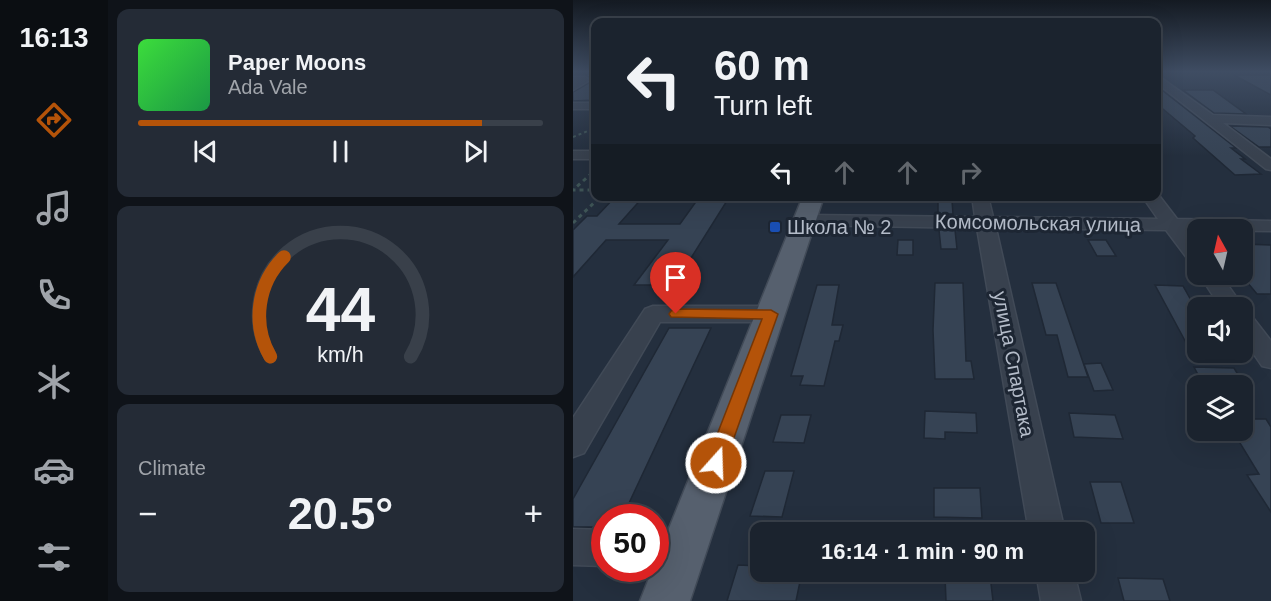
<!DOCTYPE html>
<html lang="en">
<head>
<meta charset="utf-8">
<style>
	body { margin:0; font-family:Helvetica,sans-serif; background:#242b36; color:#f1f3f6; height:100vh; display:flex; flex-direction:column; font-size:22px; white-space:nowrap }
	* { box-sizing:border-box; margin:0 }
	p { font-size:20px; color:#a0a4aa }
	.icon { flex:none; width:33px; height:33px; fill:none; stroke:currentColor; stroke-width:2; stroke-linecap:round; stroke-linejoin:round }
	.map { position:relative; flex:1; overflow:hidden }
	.details { display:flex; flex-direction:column; gap:9px; padding:9px; background:#0f1319; width:465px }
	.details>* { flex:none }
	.guide { position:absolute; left:18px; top:18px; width:570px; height:183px; border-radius:12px; box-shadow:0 6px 24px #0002,0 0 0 2px #39404a; background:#1b232e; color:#f1f3f6; overflow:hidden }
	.needle { width:39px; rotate:352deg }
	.buttons { position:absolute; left:614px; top:219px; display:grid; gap:12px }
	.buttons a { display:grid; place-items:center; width:66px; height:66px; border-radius:12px; background:#1b232e; box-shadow:0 6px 24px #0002,0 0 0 2px #39404a; font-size:30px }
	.speed { position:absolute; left:18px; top:504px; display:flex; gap:12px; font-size:30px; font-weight:700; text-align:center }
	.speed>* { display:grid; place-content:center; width:78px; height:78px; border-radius:50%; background:#1b232e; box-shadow:0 6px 24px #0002,0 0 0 2px #39404a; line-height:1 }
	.speed .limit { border:9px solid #d22; background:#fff; color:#111 }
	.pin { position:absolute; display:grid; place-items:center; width:51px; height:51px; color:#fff; margin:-62px -26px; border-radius:50% 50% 50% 0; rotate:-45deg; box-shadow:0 0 6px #0007 }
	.pin .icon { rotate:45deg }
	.me { position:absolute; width:66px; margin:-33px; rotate:20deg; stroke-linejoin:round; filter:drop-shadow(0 0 4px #0008) }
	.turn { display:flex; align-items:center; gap:21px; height:126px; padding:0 24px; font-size:27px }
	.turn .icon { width:78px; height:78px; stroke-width:2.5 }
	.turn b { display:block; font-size:42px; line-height:51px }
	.lanes { display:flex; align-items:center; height:57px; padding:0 24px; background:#0003; justify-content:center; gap:30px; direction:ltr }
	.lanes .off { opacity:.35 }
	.big { font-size:45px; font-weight:700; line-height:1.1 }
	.details .widget { flex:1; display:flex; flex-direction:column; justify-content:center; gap:9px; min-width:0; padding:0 21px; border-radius:12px; background:#242b36 }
	.details .dial { align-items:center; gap:0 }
	.dial svg { height:156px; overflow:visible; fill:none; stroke:#39404a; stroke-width:7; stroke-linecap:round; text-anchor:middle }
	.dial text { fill:#f1f3f6; stroke:none }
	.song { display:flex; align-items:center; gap:18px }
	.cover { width:72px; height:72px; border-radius:9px; background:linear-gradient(135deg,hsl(120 70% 55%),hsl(140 70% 35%)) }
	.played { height:6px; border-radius:3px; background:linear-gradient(90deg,#b45309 85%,#39404a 85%) }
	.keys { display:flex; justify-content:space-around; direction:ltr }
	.heat { display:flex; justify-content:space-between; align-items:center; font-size:33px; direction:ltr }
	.trip { position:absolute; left:177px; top:522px; width:345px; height:60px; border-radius:12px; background:#1b232e; box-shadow:0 6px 24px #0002,0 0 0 2px #39404a; font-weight:700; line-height:60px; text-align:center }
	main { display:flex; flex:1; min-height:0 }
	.tabs { display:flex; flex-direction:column; width:108px; justify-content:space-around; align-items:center; background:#0b0e12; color:#a0a4aa }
	.tabs .icon { width:42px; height:42px }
	.tabs .selected { color:#b45309 }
	.tabs b { font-size:27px; color:#f1f3f6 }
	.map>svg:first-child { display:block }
</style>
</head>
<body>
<main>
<nav class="tabs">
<b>16:13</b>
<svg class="icon selected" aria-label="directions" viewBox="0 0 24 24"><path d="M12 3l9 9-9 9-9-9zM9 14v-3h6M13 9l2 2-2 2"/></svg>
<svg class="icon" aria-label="music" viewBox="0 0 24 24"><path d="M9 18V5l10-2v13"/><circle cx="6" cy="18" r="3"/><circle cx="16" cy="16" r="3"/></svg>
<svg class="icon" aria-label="phone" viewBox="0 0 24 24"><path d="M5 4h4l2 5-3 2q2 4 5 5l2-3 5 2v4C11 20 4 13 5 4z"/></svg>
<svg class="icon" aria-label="climate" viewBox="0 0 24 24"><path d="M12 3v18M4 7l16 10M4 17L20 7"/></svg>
<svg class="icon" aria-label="car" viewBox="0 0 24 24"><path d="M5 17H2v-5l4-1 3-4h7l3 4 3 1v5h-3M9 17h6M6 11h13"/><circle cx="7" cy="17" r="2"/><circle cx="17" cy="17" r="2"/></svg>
<svg class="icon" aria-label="filters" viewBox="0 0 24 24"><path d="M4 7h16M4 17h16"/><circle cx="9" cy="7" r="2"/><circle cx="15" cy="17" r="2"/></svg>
</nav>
<section class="details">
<div class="widget">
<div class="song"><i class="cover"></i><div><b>Paper Moons</b><p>Ada Vale</p></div></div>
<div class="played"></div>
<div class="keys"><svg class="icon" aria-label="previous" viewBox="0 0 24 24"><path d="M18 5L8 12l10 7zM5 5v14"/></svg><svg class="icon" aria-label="pause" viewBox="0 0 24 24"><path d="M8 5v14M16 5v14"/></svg><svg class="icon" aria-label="next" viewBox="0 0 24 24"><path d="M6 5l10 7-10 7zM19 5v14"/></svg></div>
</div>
<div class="widget dial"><svg viewBox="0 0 100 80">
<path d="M14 69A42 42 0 1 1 86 69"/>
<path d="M14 69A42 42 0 0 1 21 18" stroke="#b45309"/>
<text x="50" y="56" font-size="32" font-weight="700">44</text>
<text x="50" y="72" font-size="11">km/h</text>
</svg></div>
<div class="widget"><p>Climate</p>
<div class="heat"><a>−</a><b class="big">20.5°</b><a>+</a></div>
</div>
</section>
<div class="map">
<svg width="698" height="601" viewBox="0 0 698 601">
	<rect width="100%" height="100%" fill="#242f3e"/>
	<!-- building -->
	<g fill="#364354" stroke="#1f2835" stroke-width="1.5">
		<path d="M 19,72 L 22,72 L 22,100 L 0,101 L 0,92 L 19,81 L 13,75 Z"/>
		<path d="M 661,75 L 698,75 L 698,95 Z"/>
		<path d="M 610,90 L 640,90 L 673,114 L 641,113 Z"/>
		<path d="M 584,91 L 590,91 L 663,148 L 658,148 L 672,159 L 668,159 L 688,174 L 662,175 L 620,138 L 622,136 L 584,104 Z"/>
		<path d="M 657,126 L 695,127 L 698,129 L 698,147 L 686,147 Z"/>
		<path d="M 43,196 L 71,196 L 46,224 L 107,224 L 127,196 L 157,196 L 101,285 L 61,285 L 95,240 L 33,240 L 0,277 L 0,230 L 14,216 L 24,216 Z"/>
		<path d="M 365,201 L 379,201 L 380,214 L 365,214 Z"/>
		<path d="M 366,230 L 382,230 L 384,249 L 368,249 Z"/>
		<path d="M 325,240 L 340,240 L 340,255 L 324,255 Z"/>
		<path d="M 515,240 L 533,240 L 543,256 L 524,256 Z"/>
		<path d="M 669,244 L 698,245 L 698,294 L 684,294 L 669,276 Z"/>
		<path d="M 362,283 L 390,283 L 393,361 L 398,361 L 401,379 L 362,379 L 360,330 Z"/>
		<path d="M 459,283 L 483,283 L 515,377 L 495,377 L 484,335 L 473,335 Z"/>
		<path d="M 244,285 L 266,285 L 259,325 L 270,325 L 266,341 L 262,341 L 251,386 L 227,385 L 230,376 L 218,376 Z"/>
		<path d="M 582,285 L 610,286 L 624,311 L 624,363 Z"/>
		<path d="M 96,328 L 138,328 L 49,518 L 32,518 L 32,527 L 0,527 L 0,499 Z"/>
		<path d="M 528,363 L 540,390 L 521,391 L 511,364 Z"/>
		<path d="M 621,367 L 661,368 L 672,386 L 631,386 Z"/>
		<path d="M 352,411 L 403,413 L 404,433 L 372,432 L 372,439 L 351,438 Z"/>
		<path d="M 496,413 L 542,415 L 550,439 L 501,437 Z"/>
		<path d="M 208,415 L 238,415 L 231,443 L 200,442 Z"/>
		<path d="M 669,419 L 693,419 L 698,427 L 698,512 L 674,475 L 686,474 L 659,430 L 669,430 Z"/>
		<path d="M 192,471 L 221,471 L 209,517 L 177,516 Z"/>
		<path d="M 517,482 L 548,482 L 561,523 L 528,523 Z"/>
		<path d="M 361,488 L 407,488 L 409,518 L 361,517 Z"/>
		<path d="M 165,565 L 188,566 L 188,572 L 229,572 L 223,601 L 154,601 Z"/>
		<path d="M 417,575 L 420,601 L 373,601 L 372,576 Z"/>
		<path d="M 545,578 L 590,579 L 597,601 L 551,601 Z"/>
	</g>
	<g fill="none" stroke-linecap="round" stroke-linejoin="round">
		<!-- minor casing -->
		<g stroke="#414a57" stroke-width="3">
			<g id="minor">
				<path d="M 584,75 L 640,115 L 698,117 L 698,125 L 650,123 L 698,159 L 698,170 L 693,169 L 584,83 Z"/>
				<path d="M 0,77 L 12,77 L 17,80 L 0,90 Z"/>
				<rect x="0" y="103" width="22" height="6"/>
				<rect x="0" y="151" width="22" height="8"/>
				<path d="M 584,193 L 604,219 L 698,221 L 698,231 L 613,230 L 624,245 L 624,264 L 617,262 L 593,230 L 423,228 L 492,532 L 456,532 L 404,228 L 233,225 L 227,224 L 224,220 L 227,216 L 233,215 L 402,217 L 399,196 L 415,196 L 420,217 L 585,219 L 569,196 L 584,196 Z"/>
				<path d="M 626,274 L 647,274 L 671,308 L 669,311 L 677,314 L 698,341 L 698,368 L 689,366 L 669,337 L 669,308 L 648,308 Z"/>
				<path d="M 80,306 L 198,306 L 206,309 L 210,314 L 206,319 L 198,322 L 87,322 L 11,453 L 0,457 L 0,418 L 72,309 Z"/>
				<path d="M 0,529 L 32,530 L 32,566 L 0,565 Z"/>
				<path d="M 463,572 L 501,572 L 508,601 L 468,601 Z"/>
			</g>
		</g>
		<!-- major casing -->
		<g stroke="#414a57" stroke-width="3">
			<path id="major" d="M 230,196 L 251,196 L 117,601 L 67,601 L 80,568 L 82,568 L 82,563 Z"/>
		</g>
		<!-- path-far1 -->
		<g stroke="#3f5557" stroke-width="2" stroke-dasharray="3 3" stroke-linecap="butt">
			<path d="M 18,117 L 22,127"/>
			<path d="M 0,137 L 22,128"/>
			<path d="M 17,175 L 22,171"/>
		</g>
		<!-- path -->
		<g stroke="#3f5557" stroke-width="3" stroke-dasharray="4 4" stroke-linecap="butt">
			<path d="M 19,173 L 0,190 L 22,190"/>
			<path d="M 0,223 L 28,196"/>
		</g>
		<!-- minor -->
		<use href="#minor" fill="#38414e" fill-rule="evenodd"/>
		<!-- major -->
		<use href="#major" fill="#56606e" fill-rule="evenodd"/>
	</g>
	<!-- sky -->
	<linearGradient id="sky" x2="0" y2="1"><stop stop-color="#141a22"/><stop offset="0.46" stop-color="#3f4d63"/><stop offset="1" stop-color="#3f4d63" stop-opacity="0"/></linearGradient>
	<rect width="698" height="156" fill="url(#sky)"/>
	<!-- route -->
	<path fill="#b45309" stroke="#753606" stroke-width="1.5" d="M 103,309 L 198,310 L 205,314 L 152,463 L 150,469 L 143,472 L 136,469 L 133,463 L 189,319 L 98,317 L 96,314 L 98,311 Z"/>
	<!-- markers -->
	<rect fill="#1a4fb4" stroke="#1d2633" stroke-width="2" x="196" y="221" width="12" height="12" rx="3"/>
	<g text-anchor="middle" stroke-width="6" stroke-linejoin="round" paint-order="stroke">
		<!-- street labels -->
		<g font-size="20" fill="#b4bcc9" stroke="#1d2633">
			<text transform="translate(465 223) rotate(1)" y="7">Комсомольская улица</text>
			<text transform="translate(441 364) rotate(79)" y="7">улица Спартака</text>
		</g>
		<!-- poi labels -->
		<g font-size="20" fill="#b4bcc9" stroke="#1d2633" text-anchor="start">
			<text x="214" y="234">Школа № 2</text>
		</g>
	</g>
</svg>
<div class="buttons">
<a><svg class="needle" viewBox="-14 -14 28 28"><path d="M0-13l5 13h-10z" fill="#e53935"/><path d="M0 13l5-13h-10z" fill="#a0a4aa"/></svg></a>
<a><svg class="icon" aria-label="sound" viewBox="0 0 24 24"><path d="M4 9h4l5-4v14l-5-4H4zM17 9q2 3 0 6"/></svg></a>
<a><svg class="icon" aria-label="layers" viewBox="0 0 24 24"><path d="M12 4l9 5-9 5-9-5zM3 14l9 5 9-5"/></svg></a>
</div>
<div class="speed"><div class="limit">50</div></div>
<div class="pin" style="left:103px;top:314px;background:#d93025"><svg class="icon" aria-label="arrive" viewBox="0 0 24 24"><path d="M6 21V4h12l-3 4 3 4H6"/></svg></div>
<svg class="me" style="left:143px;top:463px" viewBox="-20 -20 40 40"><circle r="17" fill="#b45309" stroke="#fff" stroke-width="3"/><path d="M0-11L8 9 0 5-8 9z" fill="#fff"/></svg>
<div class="trip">16:14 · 1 min · 90 m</div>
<div class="guide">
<div class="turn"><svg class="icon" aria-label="left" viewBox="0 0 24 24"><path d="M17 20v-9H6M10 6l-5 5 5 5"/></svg><div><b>60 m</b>Turn left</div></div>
<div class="lanes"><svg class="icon" aria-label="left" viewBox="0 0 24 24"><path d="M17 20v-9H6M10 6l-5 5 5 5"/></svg><svg class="icon off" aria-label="ahead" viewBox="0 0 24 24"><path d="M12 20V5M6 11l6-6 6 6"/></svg><svg class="icon off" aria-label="ahead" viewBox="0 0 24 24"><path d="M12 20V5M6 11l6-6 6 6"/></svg><svg class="icon off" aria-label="right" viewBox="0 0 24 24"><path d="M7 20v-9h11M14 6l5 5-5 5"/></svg></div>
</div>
</div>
</main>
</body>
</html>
